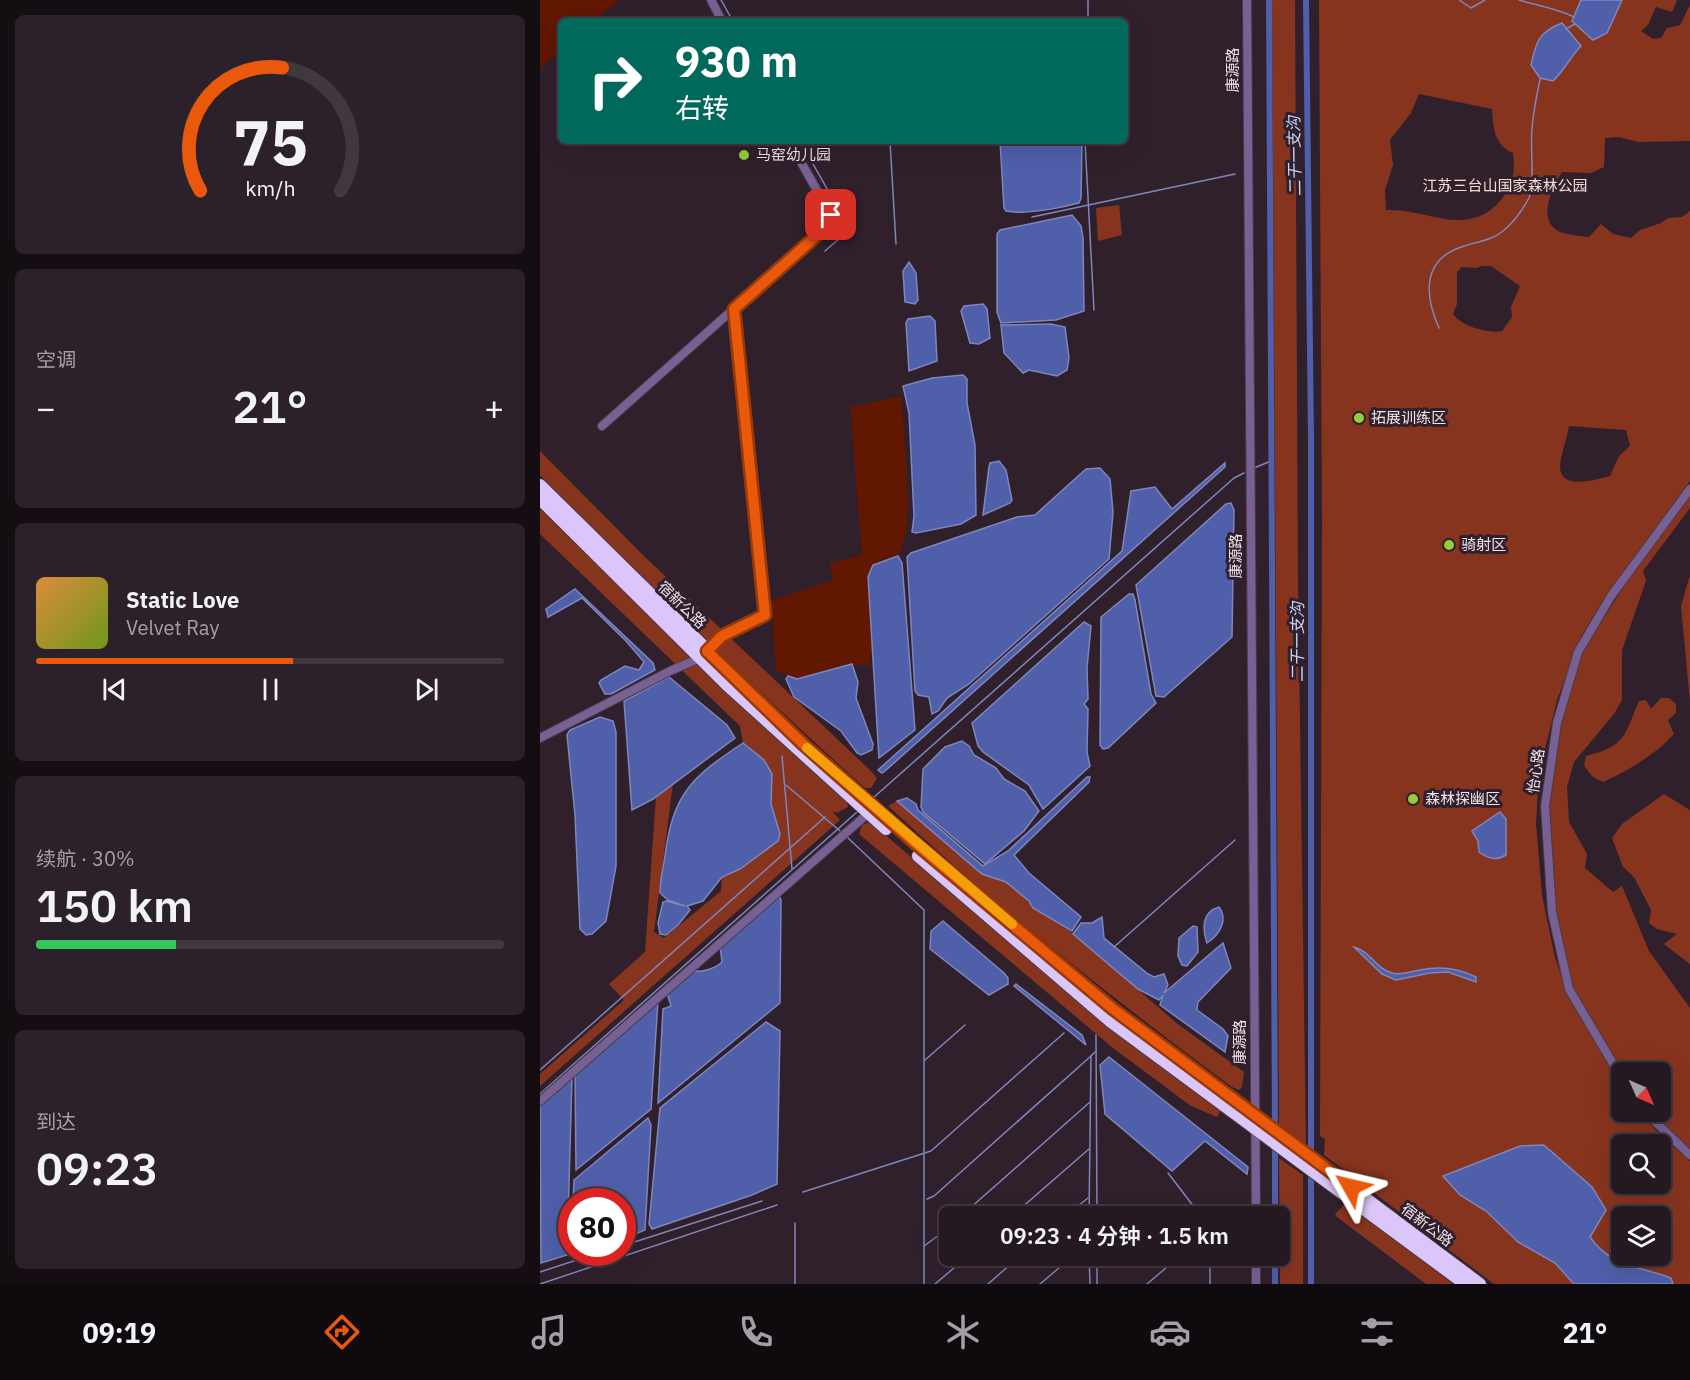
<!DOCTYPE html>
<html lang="zh">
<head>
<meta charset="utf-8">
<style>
	body { margin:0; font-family:"IBM Plex Sans","Noto Sans SC",sans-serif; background:#2c212a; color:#f1f3f6; height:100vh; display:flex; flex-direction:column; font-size:22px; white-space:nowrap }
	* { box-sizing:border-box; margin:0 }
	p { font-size:20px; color:#a3a0a5 }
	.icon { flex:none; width:33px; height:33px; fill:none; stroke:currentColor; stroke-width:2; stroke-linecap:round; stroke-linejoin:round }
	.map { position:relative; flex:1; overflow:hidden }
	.details { display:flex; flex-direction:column; gap:15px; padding:15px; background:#140d12; width:540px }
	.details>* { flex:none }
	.banner { position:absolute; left:18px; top:18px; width:570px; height:126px; border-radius:9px; box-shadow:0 6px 24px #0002,0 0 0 2px #41373f; background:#00695c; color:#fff; overflow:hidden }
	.needle { width:39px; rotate:135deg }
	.fabs { position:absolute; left:1071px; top:1062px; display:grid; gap:12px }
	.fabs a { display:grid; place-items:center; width:60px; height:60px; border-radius:9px; background:#241821; box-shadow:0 6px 24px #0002,0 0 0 2px #41373f; font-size:30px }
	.speed { position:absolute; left:18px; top:1188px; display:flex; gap:12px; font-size:30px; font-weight:700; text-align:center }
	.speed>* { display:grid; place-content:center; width:78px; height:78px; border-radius:50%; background:#241821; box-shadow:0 6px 24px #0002,0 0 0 2px #41373f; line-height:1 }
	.speed .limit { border:9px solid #d22; background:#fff; color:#111 }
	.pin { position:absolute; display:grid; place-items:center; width:51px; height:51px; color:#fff; margin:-26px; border-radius:12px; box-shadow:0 3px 9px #0006 }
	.me { position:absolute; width:66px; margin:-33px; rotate:307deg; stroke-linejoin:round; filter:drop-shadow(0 0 4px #0008) }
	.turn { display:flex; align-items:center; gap:21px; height:126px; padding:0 18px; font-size:27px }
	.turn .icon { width:78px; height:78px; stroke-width:2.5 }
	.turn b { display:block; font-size:42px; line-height:51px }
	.big { font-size:45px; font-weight:600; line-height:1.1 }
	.details .tile { flex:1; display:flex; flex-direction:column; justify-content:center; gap:9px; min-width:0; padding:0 21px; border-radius:9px; background:#2c212a }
	.details .dial { align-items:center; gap:0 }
	.dial svg { height:156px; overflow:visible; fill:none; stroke:#41373f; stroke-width:7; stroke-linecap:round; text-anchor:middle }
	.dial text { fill:#f1f3f6; stroke:none }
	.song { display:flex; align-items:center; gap:18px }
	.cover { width:72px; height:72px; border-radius:9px; background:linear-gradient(135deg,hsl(30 70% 55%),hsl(80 70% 35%)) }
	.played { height:6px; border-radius:3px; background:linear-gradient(90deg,#ea580c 55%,#41373f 55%) }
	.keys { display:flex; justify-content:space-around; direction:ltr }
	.heat { display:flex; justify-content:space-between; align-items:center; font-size:33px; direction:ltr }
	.charge { height:9px; border-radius:4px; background:linear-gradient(90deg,#34c759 30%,#41373f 0) }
	.trip { position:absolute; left:399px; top:1206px; width:351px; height:60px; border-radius:9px; background:#241821; box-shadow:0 6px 24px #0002,0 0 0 2px #41373f; font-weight:600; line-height:60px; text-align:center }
	.tab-bar { display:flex; height:96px; justify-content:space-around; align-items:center; background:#0e0a0d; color:#a3a0a5 }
	.tab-bar .icon { width:42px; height:42px }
	.tab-bar .current { color:#ea580c }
	.tab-bar b { font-size:27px; color:#f1f3f6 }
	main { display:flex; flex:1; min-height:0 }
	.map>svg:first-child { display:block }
</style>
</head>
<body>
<main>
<section class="details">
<div class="tile dial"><svg viewBox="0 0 100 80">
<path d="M14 69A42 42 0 1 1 86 69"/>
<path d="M14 69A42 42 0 0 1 56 6" stroke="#ea580c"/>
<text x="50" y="56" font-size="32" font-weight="700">75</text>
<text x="50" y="72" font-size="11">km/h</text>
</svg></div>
<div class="tile"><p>空调</p>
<div class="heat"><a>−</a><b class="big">21°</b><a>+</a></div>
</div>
<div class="tile">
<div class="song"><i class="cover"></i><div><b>Static Love</b><p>Velvet Ray</p></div></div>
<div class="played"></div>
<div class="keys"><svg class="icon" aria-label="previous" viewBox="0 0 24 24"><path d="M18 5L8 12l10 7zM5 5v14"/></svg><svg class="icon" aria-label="pause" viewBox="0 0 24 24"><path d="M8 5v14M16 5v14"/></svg><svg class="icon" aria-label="next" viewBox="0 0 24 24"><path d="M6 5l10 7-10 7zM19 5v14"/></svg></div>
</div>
<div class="tile"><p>续航 · 30%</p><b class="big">150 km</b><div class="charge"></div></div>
<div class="tile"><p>到达</p><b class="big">09:23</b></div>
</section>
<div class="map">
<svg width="1150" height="1284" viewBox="0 0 1150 1284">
	<rect width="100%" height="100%" fill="#30202c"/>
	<!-- green -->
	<g fill="#621701">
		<path d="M 0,0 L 79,0 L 54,21 L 21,21 L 21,50 L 0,68 Z"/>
		<path d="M 361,396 C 363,437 377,522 358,556 L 333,565 L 328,577 L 333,642 L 329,666 L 307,664 L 257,679 L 236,671 L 231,601 L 293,580 L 289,563 L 322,555 L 310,407 Z"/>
	</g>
	<!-- forest -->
	<g fill="#87341e" fill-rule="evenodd">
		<path d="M 732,0 L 755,0 L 758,581 L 766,1144 L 739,1124 Z"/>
		<path d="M 779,0 L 1137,0 L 1132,12 L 1116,7 L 1108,25 L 1101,31 L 1113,39 L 1121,38 L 1127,28 L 1140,25 L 1150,5 L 1150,141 L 1098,142 L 1079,137 L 1065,138 L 1064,167 L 1051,173 L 1022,172 C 1012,187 996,221 1020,232 C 1029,235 1040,236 1049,237 L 1061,224 L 1073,234 L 1091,238 L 1100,230 L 1121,223 L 1128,218 L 1142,217 L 1150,211 L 1150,481 L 1065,597 L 1042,635 L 1017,700 L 999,774 L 996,824 L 1002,895 L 1015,958 L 1029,996 L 1081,1086 L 1082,1112 L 1100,1112 L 1121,1136 L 1150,1161 L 1150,1284 L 954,1284 L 784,1155 L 785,1139 L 780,1136 L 782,519 ZM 879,94 L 952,109 C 953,127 954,145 973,153 C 976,171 972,187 960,201 C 926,239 888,208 846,210 L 845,190 L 853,165 L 850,140 L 871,113 ZM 942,266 L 951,266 L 980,286 L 971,307 L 972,317 L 962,331 C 948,334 921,326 913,314 L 917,304 L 917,272 L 922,267 L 937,268 ZM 1029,426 L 1086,430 L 1090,446 L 1079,456 L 1070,476 C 1058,479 1022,491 1020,468 C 1020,456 1027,439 1029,426 ZM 1082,1144 L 1120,1144 L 1120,1184 L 1082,1184 ZM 1082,1216 L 1120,1216 L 1120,1256 L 1082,1256 Z"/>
		<path d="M 579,205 L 582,235 L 558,241 L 556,208 Z"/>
		<path d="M 0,451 L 104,556 L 332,772 L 337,778 L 331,788 L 325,788 C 213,688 106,582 0,475 Z"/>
		<path d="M 1150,494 L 1150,508 L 1103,571 L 1106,581 L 1082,650 L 1082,700 L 1074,714 L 1034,762 L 1027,787 L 1029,822 L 1047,854 L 1045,868 L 1073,892 L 1082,886 L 1109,951 L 1150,1008 L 1150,1151 L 1110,1112 L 1120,1112 L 1120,1072 L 1082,1072 L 1058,1035 L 1032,985 L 1015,909 L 1008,807 L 1019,724 L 1043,650 L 1099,563 Z"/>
		<path d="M 0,507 L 192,697 L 307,802 L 308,807 L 297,813 L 292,811 L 300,820 L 0,1086 L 0,1074 L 84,1000 L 69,984 L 105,952 L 116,796 L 133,783 L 114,932 L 124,938 L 181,891 L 182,877 L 200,869 L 240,834 L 208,746 L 203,743 L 200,726 L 0,534 Z"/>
		<path d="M 1150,575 L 1150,702 L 1141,606 Z"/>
		<path d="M 1121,698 L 1129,698 L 1136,704 L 1136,713 L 1128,720 L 1134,734 C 1115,755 1089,770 1063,782 L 1053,777 L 1044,766 L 1046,756 C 1086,746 1084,736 1099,701 L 1106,700 L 1111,709 Z"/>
		<path d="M 1124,794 L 1150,810 L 1150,964 L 1124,944 L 1137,934 L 1117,929 L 1109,923 L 1111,910 L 1094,877 L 1083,867 L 1072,838 L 1082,824 Z"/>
		<path d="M 357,801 L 442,874 L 466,882 L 489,901 L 493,908 L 530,931 L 639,1025 L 704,1072 L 702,1087 L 699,1090 L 692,1087 C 573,999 457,907 348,806 Z"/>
		<path d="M 330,822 L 565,1022 L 681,1110 L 677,1117 L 651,1106 L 573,1048 L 319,834 L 322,825 Z"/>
		<path d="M 739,1158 L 763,1175 L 763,1284 L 740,1284 Z"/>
		<path d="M 804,1205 L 812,1206 L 913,1284 L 886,1284 L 797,1217 L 795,1214 Z"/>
	</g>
	<!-- water -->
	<g fill="#4f5fa9" stroke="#7f86bd" stroke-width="1.5">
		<path d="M 1041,0 L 1082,0 L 1067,33 L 1053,40 L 1032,21 Z"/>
		<path d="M 1022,23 L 1041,46 C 1030,57 1024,71 1013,81 L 1000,78 L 991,65 C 996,41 999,32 1022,23 Z"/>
		<path d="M 460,141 L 542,141 L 541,198 L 539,203 C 520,208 485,215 466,211 L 464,208 Z"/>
		<path d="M 532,215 L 541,226 L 543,238 L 544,311 L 516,320 L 461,323 L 457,312 L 457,234 L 460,230 Z"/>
		<path d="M 369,262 L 376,273 L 378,300 L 375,304 L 365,302 L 363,271 Z"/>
		<path d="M 443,304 L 447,309 L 450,338 L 439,344 L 430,343 L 421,311 L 424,306 Z"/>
		<path d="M 390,316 L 395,321 L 397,361 L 369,371 L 366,323 L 368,319 Z"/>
		<path d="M 511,324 L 525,327 L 529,358 L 527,370 L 517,376 L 489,370 L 483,373 L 464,353 L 461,325 Z"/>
		<path d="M 423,375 L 427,379 L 427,403 L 435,445 L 436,515 L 421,524 L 376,533 L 372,532 L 374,516 L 369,413 L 363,386 L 392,378 Z"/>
		<path d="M 459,461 L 466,470 L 472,500 L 470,503 L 443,515 L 449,467 L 450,463 Z"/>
		<path d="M 685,463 L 685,467 L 345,771 L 342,773 L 338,770 L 582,551 L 591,491 L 615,487 L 632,509 Z"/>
		<path d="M 560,468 L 570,479 L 573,512 L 569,559 L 429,684 L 407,698 L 398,711 L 392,714 L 389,697 L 378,695 L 375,691 L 367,557 L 371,553 L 477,517 L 495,515 L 546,469 Z"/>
		<path d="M 691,503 L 694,510 L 692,637 L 624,697 L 616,696 L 596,585 L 686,504 Z"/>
		<path d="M 358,556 L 362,563 L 375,730 L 339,758 L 328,577 L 333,565 Z"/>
		<path d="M 35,589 L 113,663 L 115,670 L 71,694 L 65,694 L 59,683 L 61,680 L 85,666 L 99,670 L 104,662 L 86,641 L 42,598 L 8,617 L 6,609 Z"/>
		<path d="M 589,594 L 593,594 L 595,600 L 611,694 L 616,703 L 568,748 L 563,749 L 560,745 L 561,617 Z"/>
		<path d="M 544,622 L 551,626 L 547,668 L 548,699 L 544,704 L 548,709 L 547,752 L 550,766 L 503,809 L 489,785 L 443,752 L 438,746 L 432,723 Z"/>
		<path d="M 312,664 L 318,682 L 316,698 L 333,744 L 332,750 L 321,755 L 317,753 L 301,731 L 254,697 L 246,679 L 248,676 L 257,679 Z"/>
		<path d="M 129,677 L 187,725 L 195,738 L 113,799 L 92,810 L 84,701 Z"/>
		<path d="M 60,717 L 73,721 L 76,732 L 76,866 L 66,921 L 52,934 L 46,935 L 40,929 L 35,815 L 27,735 L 30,730 Z"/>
		<path d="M 422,741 L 429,746 L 434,755 L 456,768 L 464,779 L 485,791 L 499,811 L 484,831 L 445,864 L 383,812 L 381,807 L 383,769 L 405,747 Z"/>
		<path d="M 203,743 L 224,760 L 232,774 L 231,804 L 240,834 L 238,841 L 200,869 L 182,877 L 163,901 L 147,906 L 150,910 L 138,925 L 126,935 L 120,934 L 118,923 L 123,902 L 126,901 L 145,906 L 128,900 L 120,893 C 120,880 123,869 125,856 C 133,793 152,777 203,743 Z"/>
		<path d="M 547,777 L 550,777 L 549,782 L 474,855 L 489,873 L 541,917 L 532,931 L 493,908 L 489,901 L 466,882 L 442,874 L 357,801 L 367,798 L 376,804 L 378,810 L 443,866 L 468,851 Z"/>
		<path d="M 960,812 L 966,819 L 966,855 C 956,861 949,859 939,852 L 938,841 L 932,831 Z"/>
		<path d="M 239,895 L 241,900 L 240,1003 L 118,1103 L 123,1009 L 131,1006 L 127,993 L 151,970 C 160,974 176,968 182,962 L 180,946 Z"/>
		<path d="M 679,907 C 689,920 679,935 667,943 C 662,928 662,912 679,907 Z"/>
		<path d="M 562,917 L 564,938 L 608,974 L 614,977 L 624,974 L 628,985 L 624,993 L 683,943 L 691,968 L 658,1002 L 657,1010 L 683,1029 L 688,1036 L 685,1052 L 620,1005 L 623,995 L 619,1000 L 598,989 L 533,934 L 541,923 L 552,923 Z"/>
		<path d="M 403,921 L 464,973 L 468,978 L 468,984 L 449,995 L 390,949 L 391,931 Z"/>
		<path d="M 653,926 L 657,927 L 658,952 L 647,966 L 642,965 L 638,956 L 639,938 Z"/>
		<path d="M 814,947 C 830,951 836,969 852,973 C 862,976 870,971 880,970 C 900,966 918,968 936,977 L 936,982 L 908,972 L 890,973 L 856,980 L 842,974 Z"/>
		<path d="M 476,984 L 542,1035 L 546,1045 L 474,986 Z"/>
		<path d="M 118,1000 L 111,1109 L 36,1170 L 35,1074 Z"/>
		<path d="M 226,1022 L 240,1031 L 237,1184 L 212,1195 L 112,1229 L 109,1224 L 120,1108 Z"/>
		<path d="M 569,1057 L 708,1167 L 707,1174 L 665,1141 L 632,1171 L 565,1114 L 560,1065 Z"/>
		<path d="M 32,1077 L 27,1255 L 1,1263 L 0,1104 Z"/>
		<path d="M 108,1118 L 111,1125 L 105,1230 L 83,1239 L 82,1202 L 33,1201 L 34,1180 Z"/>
		<path d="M 1004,1145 L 1052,1187 L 1066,1210 L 1050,1237 C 1069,1266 1101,1267 1131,1278 L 1133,1284 L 1034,1284 L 1015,1263 L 978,1242 L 946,1211 L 920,1195 L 903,1176 L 980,1146 Z"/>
	</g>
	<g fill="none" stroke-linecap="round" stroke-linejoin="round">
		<!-- stream -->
		<g stroke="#7f86bd" stroke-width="1.5">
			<path d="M 181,0 L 190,16"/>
			<path d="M 548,0 L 548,21"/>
			<path d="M 919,0 L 931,8 L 945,0"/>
			<path d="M 979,0 C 998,6 1016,8 1034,17"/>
			<path d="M 1026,29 L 1035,24"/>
			<path d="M 260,141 L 307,224 L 308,231 L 285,251"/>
			<path d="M 350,141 L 356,244"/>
			<path d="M 545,141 L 554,310"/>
			<path d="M 492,217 L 695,174"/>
			<path d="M 899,328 C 886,299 881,264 916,249 C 931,242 950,242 963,231 C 973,223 983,209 989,198 C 995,183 990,147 992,129 C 993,112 997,95 1000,79"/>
			<path d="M 714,468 L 731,461"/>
			<path d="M 242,756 L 252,869"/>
			<path d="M 246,785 L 300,831"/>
			<path d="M 333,798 L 694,478 L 704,473"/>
			<path d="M 307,837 L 384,910 L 384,1284"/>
			<path d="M 574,947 L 695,840"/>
			<path d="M 556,1035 L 557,1216"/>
			<path d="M 385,1060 L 425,1025"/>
			<path d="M 0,1070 L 285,817"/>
			<path d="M 0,1094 L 317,812"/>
			<path d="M 628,1173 L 661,1216"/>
			<path d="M 263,1192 L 391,1151 L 524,1033"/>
			<path d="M 387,1199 L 394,1196 L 551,1056"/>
			<path d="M 727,1210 L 735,1209"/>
			<path d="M 421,1216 L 550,1102"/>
			<path d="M 472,1216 L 549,1149"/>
			<path d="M 525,1216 L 548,1198"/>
			<path d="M 549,1216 L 551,1056 L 555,1052"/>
			<path d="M 693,1216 L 706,1211"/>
			<path d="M 82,1246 L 222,1201"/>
			<path d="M 384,1246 L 410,1227"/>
			<path d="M 549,1256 L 550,1284"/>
			<path d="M 557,1256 L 557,1284"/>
			<path d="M 0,1272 L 61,1252"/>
			<path d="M 0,1284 L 237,1205"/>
			<path d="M 255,1284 L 255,1223"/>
			<path d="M 395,1284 L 428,1256"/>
			<path d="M 448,1284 L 480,1256"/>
			<path d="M 500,1284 L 533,1256"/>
			<path d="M 607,1284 L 640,1256"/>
			<path d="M 670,1284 L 670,1256"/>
		</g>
		<!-- canal -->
		<g stroke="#4f5fa9" stroke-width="6">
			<path d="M 729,0 L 735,1130"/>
			<path d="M 766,0 L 771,439 L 771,1157"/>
			<path d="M 735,1144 L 735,1216"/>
			<path d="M 735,1256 L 735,1284"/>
			<path d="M 771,1284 L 771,1171"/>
		</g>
		<!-- minor casing -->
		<g stroke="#4b3b47" stroke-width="10">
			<g id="minor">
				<path d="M 171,0 L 182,21"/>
				<path d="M 707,0 L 716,1216"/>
				<path d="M 62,426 L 288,225 L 291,215 L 249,141"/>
				<path d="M 0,738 L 130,671 L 160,658 L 182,636 L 225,615 L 194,309"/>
				<path d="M 1082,1079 L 1029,989 L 1012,912 L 1005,806 L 1017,723 L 1038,652 L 1071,596 L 1150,489"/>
				<path d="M 0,1101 L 332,810"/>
				<path d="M 1105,1112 L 1150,1155"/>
				<path d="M 716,1256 L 716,1284"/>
			</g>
		</g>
		<!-- highway casing -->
		<g stroke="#4b3b47" stroke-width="14">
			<g id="highway">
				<path d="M 0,485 L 264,745 L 375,843 L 573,1009 L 940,1284"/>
				<path d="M 0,499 L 187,685 L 346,829"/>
				<path d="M 378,856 L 571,1022 L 925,1284"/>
			</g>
		</g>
		<!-- minor -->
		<use href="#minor" stroke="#776194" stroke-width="8"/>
		<!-- highway -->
		<use href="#highway" stroke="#dac6f8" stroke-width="12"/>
	</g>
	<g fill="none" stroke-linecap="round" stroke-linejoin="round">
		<!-- route casing -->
		<g stroke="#983908" stroke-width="15">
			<path id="route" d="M 291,215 L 288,225 L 283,230 L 194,309 L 225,615 L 182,636 L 167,651 L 264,745 L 375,843 L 573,1009 L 811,1187"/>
		</g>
		<!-- route -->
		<use href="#route" stroke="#ea580c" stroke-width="10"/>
		<!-- slow -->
		<path stroke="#f59e0b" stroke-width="10" d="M 267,748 L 472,924"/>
	</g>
	<!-- markers -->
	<g fill="#94cc3c" stroke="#30202c" stroke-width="2">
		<circle cx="204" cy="155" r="6"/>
		<circle cx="819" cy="418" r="6"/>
		<circle cx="909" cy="545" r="6"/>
		<circle cx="873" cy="799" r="6"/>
	</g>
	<g text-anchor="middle" stroke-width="6" stroke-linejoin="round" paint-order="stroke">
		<!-- street labels -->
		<g font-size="15" fill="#eee2eb" stroke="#30202c">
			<text transform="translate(693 70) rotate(-90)" y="5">康源路</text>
			<text transform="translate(696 556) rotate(-90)" y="5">康源路</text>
			<text transform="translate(142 605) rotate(44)" y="5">宿新公路</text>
			<text transform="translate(996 771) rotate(-82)" y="5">怡心路</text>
			<text transform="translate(700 1042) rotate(-90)" y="5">康源路</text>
			<text transform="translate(887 1225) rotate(37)" y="5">宿新公路</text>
		</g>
		<!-- poi labels -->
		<g font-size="15" fill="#eee2eb" stroke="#30202c" text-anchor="start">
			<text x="216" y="160">马窑幼儿园</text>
			<text x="831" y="423">拓展训练区</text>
			<text x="921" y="550">骑射区</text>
			<text x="885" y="804">森林探幽区</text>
		</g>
		<!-- park labels -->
		<g font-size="15" fill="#f3dad3" stroke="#30202c">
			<text x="965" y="191">江苏三台山国家森林公园</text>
		</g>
		<!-- water labels -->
		<g font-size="16" font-style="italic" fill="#c8d4fe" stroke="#30202c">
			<text transform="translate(754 156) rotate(-91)" y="6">二干一支沟</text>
			<text transform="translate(757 642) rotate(-90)" y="6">二干一支沟</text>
		</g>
	</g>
</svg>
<div class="fabs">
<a><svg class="needle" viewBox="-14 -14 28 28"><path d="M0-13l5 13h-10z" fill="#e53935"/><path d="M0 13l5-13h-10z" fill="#a3a0a5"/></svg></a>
<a><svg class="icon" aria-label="search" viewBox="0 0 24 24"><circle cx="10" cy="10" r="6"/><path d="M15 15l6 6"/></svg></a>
<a><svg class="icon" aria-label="layers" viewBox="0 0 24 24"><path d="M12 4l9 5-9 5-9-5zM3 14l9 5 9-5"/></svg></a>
</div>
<div class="speed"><div class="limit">80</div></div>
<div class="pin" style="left:291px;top:215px;background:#d93025"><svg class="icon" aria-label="arrive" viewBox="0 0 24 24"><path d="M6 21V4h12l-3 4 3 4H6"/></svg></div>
<svg class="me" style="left:811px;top:1187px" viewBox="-20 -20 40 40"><path d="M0-17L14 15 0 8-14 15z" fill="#ea580c" stroke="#fff" stroke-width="4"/></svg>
<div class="trip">09:23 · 4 分钟 · 1.5 km</div>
<div class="banner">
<div class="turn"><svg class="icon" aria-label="right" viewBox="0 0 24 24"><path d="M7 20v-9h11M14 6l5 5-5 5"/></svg><div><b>930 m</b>右转</div></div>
</div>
</div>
</main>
<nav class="tab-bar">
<b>09:19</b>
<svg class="icon current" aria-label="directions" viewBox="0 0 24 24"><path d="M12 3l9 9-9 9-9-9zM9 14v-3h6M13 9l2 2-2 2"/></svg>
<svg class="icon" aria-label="music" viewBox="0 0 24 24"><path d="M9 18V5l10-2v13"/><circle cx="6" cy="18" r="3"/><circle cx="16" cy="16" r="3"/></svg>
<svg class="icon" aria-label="phone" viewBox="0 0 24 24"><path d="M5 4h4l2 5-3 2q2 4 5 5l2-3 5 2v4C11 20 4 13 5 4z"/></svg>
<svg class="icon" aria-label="climate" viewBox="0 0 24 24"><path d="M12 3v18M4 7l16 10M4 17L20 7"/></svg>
<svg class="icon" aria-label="car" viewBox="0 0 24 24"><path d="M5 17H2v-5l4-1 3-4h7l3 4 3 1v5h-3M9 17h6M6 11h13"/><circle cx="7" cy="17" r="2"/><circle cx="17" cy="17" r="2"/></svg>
<svg class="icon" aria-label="filters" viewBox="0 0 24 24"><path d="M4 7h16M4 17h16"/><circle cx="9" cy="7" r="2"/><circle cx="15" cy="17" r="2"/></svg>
<b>21°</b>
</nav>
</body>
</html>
